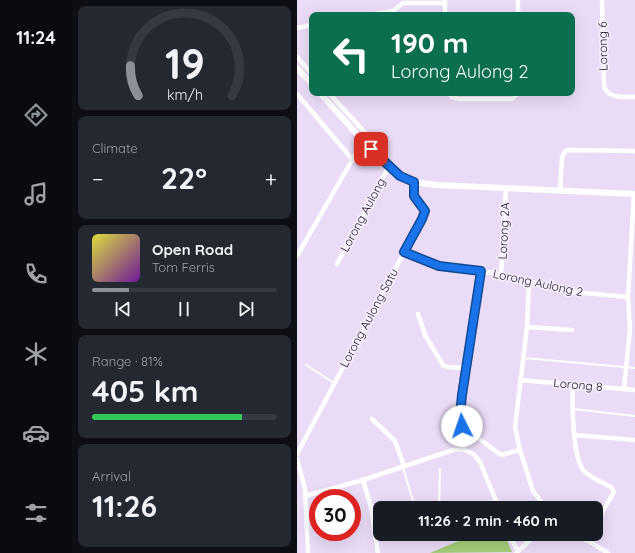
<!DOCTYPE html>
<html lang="en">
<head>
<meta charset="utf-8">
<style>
	body { margin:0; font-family:Quicksand,sans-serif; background:#242831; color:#f1f3f6; height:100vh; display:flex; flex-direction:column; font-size:15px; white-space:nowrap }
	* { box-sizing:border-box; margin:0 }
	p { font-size:13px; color:#9ea1a6 }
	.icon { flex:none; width:22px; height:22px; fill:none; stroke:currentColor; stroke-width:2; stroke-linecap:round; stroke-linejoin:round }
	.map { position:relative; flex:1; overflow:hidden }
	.panel { display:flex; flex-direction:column; gap:6px; padding:6px; background:#0d0f14; width:225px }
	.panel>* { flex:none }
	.banner { position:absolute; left:12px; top:12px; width:266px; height:84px; border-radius:8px; box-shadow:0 4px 16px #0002; background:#0b6e4f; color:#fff; overflow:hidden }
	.speed { position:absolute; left:12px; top:489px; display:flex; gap:8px; font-size:20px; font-weight:700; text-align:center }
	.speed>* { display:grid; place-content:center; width:52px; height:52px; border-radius:50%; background:#171b24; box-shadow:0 4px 16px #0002; line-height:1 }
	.speed .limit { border:6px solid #d22; background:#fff; color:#111 }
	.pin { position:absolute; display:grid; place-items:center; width:34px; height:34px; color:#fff; margin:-17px; border-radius:8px; box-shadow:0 2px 6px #0006 }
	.me { position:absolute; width:44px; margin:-22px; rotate:356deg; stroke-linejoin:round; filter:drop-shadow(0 0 3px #0008) }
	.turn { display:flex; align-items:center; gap:14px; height:84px; padding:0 16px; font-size:18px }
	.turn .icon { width:52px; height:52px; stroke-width:2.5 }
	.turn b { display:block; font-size:28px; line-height:34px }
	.big { font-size:30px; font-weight:700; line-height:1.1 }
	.panel .tile { flex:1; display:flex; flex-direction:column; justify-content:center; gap:6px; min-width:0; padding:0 14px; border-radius:8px; background:#242831 }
	.panel .dial { align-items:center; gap:0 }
	.dial svg { height:104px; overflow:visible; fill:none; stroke:#363941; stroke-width:7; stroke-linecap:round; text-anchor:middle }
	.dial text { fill:#f1f3f6; stroke:none }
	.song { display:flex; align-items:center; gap:12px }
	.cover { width:48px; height:48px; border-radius:6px; background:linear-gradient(135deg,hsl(60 70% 55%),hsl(280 70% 35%)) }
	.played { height:4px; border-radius:2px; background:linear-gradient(90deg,#8c9099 20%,#363941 20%) }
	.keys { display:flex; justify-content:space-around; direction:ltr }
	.heat { display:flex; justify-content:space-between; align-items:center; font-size:22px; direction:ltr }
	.charge { height:6px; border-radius:3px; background:linear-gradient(90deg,#34c759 81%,#363941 0) }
	.trip { position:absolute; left:76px; top:501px; width:230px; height:40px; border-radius:8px; background:#171b24; box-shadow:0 4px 16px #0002; font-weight:700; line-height:40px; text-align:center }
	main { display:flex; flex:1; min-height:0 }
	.tabs { display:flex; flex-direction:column; width:72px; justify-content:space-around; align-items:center; background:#090b0e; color:#9ea1a6 }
	.tabs .icon { width:28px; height:28px }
	.tabs .current { color:#8c9099 }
	.tabs b { font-size:18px; color:#f1f3f6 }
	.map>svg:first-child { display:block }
</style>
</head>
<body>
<main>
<nav class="tabs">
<b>11:24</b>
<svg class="icon current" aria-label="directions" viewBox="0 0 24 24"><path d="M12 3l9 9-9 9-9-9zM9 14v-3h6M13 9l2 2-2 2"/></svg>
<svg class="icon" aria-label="music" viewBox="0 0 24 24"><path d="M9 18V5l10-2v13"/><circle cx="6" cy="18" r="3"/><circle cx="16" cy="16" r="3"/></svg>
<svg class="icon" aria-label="phone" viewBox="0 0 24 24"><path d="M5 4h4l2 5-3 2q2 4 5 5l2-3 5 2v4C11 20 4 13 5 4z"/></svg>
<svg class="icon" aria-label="climate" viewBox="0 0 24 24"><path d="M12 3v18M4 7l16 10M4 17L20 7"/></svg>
<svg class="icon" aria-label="car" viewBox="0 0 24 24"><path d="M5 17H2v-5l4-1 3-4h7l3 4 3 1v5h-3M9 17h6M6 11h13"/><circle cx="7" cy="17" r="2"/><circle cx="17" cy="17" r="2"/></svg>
<svg class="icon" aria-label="filters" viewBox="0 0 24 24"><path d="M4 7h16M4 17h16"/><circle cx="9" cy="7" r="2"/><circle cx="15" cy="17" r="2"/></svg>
</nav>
<section class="panel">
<div class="tile dial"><svg viewBox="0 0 100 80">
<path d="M14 69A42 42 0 1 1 86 69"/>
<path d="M14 69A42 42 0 0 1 8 46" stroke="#8c9099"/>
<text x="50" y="56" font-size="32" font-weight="700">19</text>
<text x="50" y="72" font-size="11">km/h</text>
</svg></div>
<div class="tile"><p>Climate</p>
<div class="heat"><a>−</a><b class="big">22°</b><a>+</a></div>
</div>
<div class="tile">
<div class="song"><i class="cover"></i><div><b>Open Road</b><p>Tom Ferris</p></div></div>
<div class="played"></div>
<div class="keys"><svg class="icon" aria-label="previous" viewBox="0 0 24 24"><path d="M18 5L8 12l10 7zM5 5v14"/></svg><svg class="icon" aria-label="pause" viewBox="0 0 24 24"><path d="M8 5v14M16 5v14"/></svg><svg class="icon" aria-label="next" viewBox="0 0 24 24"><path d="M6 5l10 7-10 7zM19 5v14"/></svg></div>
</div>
<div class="tile"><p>Range · 81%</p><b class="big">405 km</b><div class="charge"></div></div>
<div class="tile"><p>Arrival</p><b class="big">11:26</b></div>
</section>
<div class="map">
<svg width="338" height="553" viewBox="0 0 338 553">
	<rect width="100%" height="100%" fill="#eadcf6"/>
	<!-- green -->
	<path fill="#a4cd7a" d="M 178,534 L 207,534 L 215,552 L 133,553 Z"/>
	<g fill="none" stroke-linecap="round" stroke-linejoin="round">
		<!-- lane -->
		<g stroke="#fff" stroke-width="2">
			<path d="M 227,358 L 338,368"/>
			<path d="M 9,365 L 37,383"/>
			<path d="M 276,409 L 338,416"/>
			<path d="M 106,467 L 118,508"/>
			<path d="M 74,507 L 107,508"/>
			<path d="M 142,508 L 143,469"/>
			<path d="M 155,508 L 198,501"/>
		</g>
		<!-- street -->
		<g stroke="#fff" stroke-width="4.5">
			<path d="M 221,0 L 221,15"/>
			<path d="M 305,0 L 307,86 C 311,99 326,97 338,97"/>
			<path d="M 148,1 L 148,15"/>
			<path d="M 72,15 L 96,11 L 106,3 L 148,3"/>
			<path d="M 0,28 L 15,25"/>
			<path d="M 0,57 L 15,74"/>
			<path d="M 32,93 L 73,138 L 80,147 L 82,157"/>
			<path d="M 151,93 L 155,97 L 162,99 L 215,99 L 221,93"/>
			<path d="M 0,94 L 55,159"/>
			<path d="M 263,190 L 265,157 L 269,150 L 338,151"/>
			<path d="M 107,252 L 142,267 L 196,273 L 276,292 L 331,297"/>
			<path d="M 0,256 L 66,141"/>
			<path d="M 40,264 L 92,166"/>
			<path d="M 184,271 L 165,395 L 163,415 L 165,426 L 204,455 L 223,450"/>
			<path d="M 204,275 L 209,187"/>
			<path d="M 232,283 L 230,327 L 218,427 L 223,450 L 236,491 L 249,508"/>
			<path d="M 121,314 L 128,335 L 146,365 L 150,367 L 169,368"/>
			<path d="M 230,327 L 275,330"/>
			<path d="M 223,380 L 338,390"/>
			<path d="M 276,385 C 275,403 275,460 288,472 C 296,479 307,483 315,488 L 317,492 L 299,523"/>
			<path d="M 327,389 L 333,329 L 331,297 L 337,194"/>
			<path d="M 75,419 L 98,441 L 107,466"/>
			<path d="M 277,435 L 338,440"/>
			<path d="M 166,449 L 174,433"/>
			<path d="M 0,454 L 127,215 L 126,207 L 117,196 L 117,182"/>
			<path d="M 0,459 L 8,489 L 11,553"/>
			<path d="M 66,480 L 74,507 L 81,553"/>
			<path d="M 8,496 L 66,480 L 156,450 C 167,448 177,452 183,462 L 202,508"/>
			<path d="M 211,534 L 221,551"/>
			<path d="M 280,534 L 311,553"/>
			<path d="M 289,540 L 292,534"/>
			<path d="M 219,553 L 240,534"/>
		</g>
		<!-- secondary -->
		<g stroke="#fff" stroke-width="6">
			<path d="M 0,68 L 15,84"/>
			<path d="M 23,93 L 66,141 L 103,176 L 117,182 L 139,185 L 338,194"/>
		</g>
	</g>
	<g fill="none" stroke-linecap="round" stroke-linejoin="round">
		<!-- route casing -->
		<g stroke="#114b97" stroke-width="10">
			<path id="route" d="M 74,149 L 103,176 L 117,182 L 117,196 L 128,211 L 125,219 L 107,252 L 142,266 L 184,271 L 165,395 L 163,415 L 165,426"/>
		</g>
		<!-- route -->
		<use href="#route" stroke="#1a73e8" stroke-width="7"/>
	</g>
	<g text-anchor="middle" stroke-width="3.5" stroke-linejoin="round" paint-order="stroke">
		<!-- street labels -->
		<g font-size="12" fill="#21132a" stroke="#f4edfa">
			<text transform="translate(306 46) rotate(-91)" y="4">Lorong 6</text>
			<text transform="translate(66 215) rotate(-62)" y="4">Lorong Aulong</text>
			<text transform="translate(207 231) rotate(-87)" y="4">Lorong 2A</text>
			<text transform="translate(241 283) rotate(12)" y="4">Lorong Aulong 2</text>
			<text transform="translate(72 318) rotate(-62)" y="4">Lorong Aulong Satu</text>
			<text transform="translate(281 385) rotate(5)" y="4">Lorong 8</text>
		</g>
	</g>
</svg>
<div class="speed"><div class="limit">30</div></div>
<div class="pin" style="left:74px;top:149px;background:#d93025"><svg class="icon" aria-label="arrive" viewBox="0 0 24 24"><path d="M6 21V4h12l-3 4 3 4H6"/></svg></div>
<svg class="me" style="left:165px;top:426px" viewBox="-20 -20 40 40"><circle r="19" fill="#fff"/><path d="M0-13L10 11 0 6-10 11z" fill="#1a73e8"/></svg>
<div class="trip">11:26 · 2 min · 460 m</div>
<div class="banner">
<div class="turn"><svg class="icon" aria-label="left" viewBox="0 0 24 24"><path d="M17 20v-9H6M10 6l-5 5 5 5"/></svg><div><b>190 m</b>Lorong Aulong 2</div></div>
</div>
</div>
</main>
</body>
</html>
